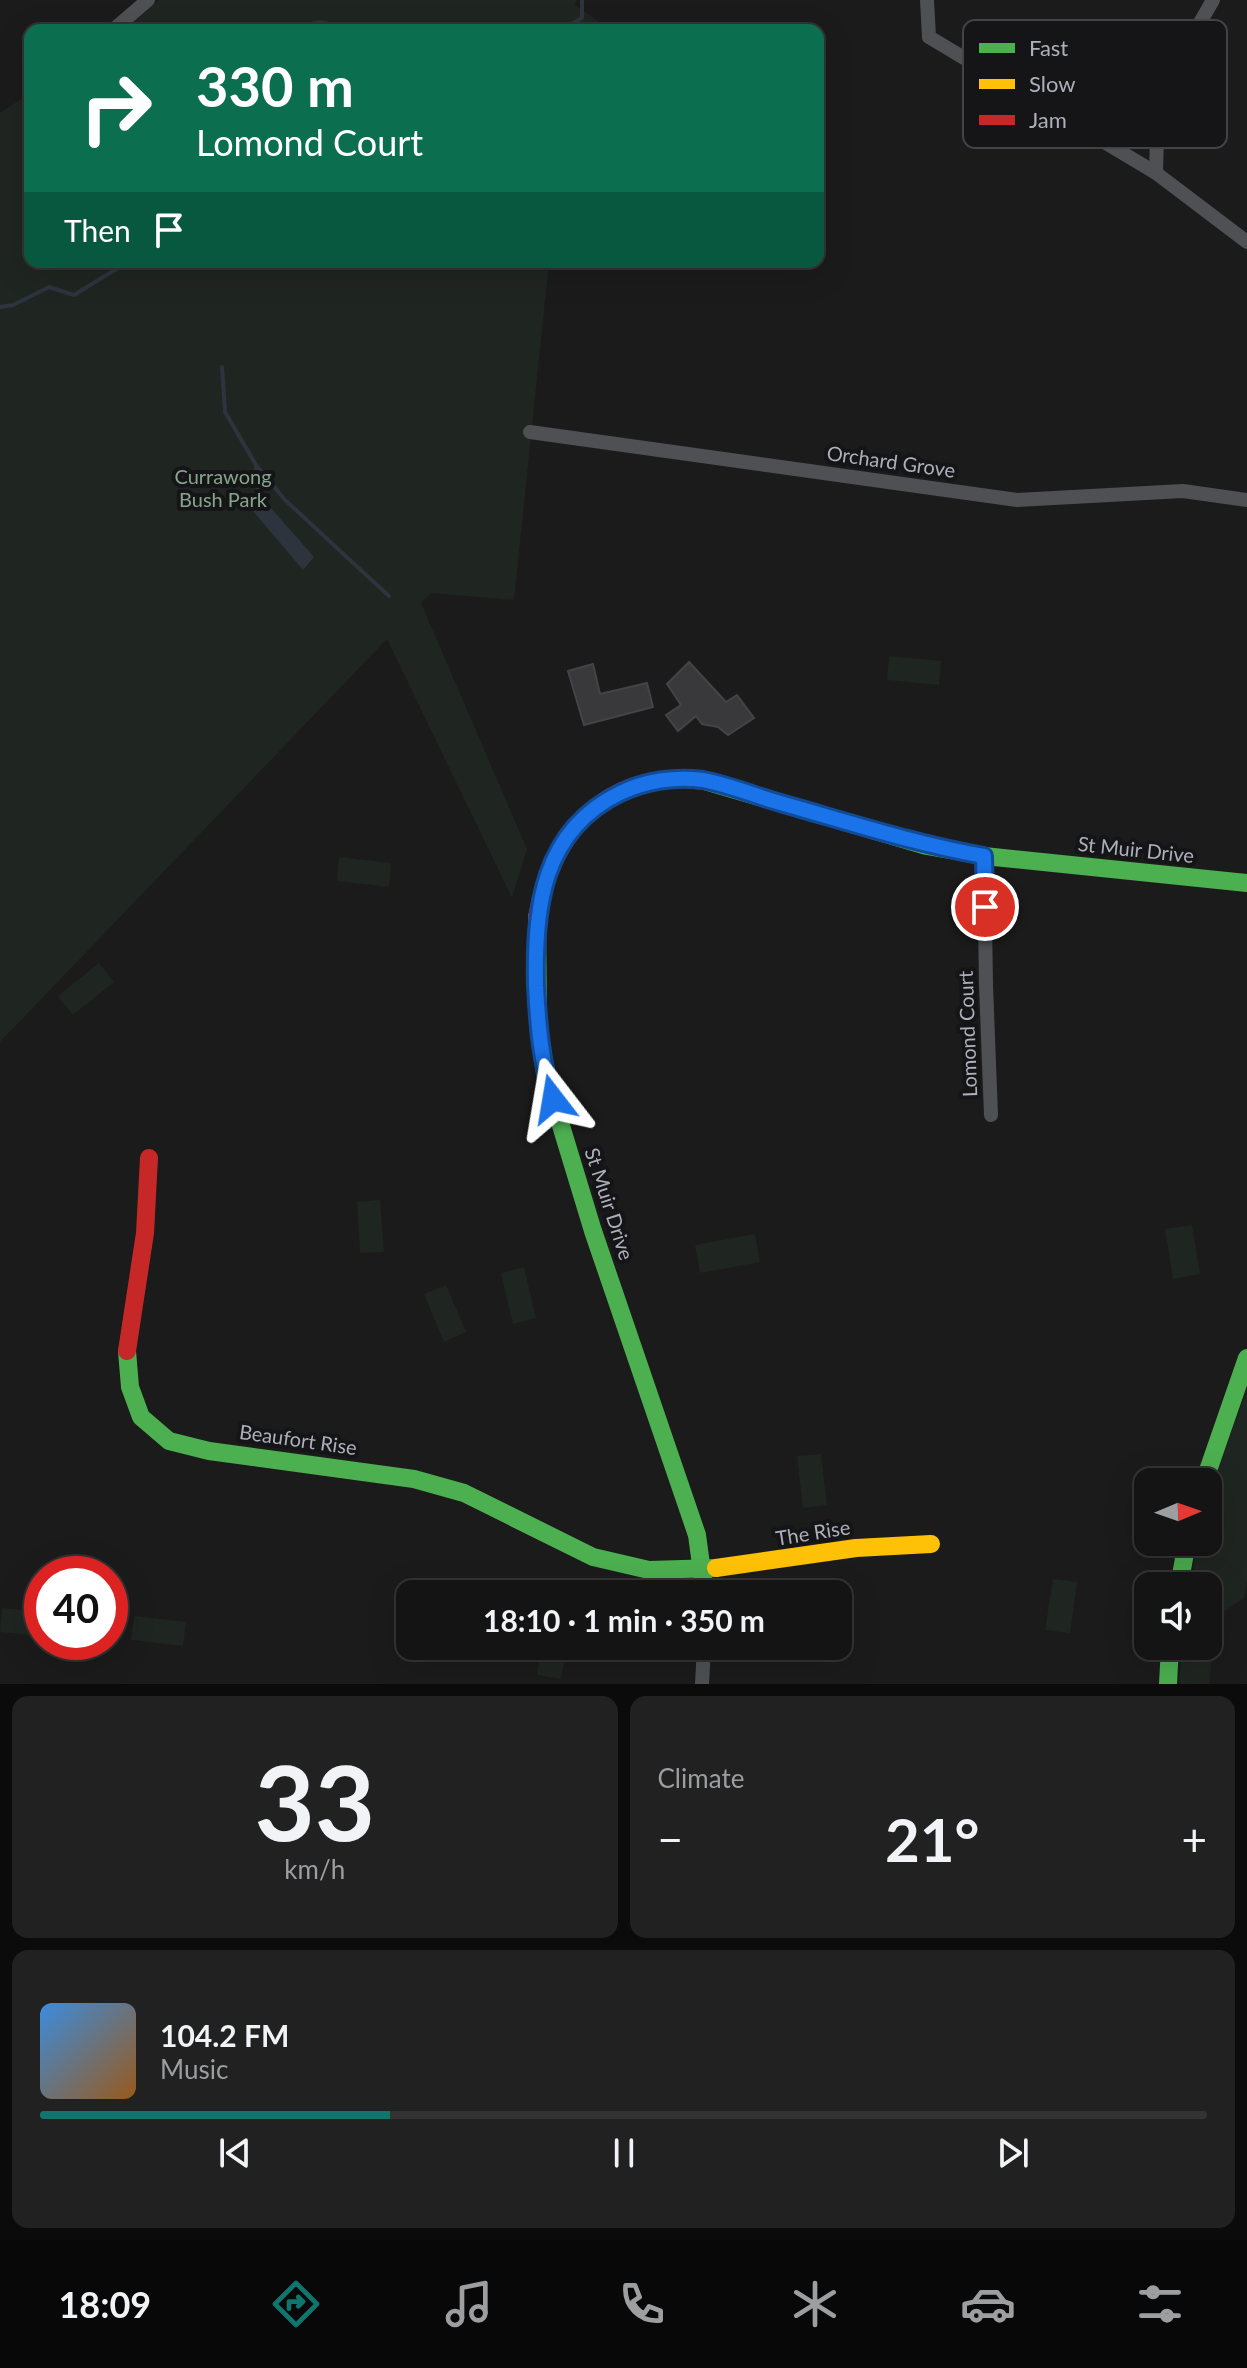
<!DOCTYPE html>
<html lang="en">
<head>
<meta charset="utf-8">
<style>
	body { margin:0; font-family:Lato,sans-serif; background:#212122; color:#f1f3f6; height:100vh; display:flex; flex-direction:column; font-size:30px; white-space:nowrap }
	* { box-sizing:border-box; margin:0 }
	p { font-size:26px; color:#9d9ea0 }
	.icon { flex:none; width:44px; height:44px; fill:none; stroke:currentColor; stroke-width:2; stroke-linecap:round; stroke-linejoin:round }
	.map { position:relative; height:1684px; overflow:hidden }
	.panel { display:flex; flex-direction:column; gap:12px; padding:12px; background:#0b0b0b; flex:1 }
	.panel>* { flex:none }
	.hud { position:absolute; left:24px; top:24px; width:800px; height:244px; border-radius:16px; box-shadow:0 8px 32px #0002,0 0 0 2px #333334; background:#0b6e4f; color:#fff; overflow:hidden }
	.needle { width:52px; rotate:88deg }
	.buttons { position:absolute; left:1134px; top:1468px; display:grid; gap:16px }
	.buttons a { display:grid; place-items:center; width:88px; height:88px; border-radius:16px; background:#141414; box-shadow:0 8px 32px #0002,0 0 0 2px #333334; font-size:40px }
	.speed { position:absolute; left:24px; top:1556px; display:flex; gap:16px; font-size:40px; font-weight:700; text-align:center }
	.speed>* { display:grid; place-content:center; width:104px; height:104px; border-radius:50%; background:#141414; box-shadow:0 8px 32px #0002,0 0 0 2px #333334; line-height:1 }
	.speed .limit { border:12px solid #d22; background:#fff; color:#111 }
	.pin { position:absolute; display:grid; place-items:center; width:68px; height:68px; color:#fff; margin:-34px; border:4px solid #fff; border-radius:50%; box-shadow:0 2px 8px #0007 }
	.me { position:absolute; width:88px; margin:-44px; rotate:346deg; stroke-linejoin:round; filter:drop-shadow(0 0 6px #0008) }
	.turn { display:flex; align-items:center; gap:28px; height:168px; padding:0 40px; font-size:36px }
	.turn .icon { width:104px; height:104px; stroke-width:2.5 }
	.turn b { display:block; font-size:56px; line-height:68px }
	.then { display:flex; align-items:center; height:76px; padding:0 40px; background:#0003; gap:16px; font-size:30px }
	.big { font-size:60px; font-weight:700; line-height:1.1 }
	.panel .widget { flex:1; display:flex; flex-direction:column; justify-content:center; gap:12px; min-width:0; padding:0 28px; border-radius:16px; background:#212122 }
	.panel .dial { align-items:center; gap:0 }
	.dial b { font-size:104px; line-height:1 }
	.song { display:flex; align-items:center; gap:24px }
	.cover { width:96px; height:96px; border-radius:12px; background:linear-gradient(135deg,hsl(210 70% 55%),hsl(30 70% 35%)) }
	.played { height:8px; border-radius:4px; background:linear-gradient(90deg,#0f766e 30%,#333334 30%) }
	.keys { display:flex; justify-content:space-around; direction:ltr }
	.heat { display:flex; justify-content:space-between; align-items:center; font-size:44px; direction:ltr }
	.panel .tiles { flex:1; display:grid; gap:12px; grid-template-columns:1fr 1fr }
	.widget:last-child { grid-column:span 2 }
	.trip { position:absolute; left:396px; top:1580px; width:456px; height:80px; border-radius:16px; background:#141414; box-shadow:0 8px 32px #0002,0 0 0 2px #333334; font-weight:700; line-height:80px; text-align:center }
	.menu { display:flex; height:128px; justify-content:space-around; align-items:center; background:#080808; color:#9d9ea0 }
	.menu .icon { width:56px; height:56px }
	.menu .active { color:#0f766e }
	.menu b { font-size:36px; color:#f1f3f6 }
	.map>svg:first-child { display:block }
</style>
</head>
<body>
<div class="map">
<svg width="1247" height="1684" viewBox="0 0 1247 1684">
	<rect width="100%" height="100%" fill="#1b1b1b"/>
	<!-- green -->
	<g fill="#1f2521">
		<path d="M 159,0 L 577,0 L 575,5 L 611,30 L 123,30 Z"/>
		<path d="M 30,93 L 30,262 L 549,262 L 514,600 L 431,593 L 421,603 L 527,849 L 512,898 L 387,639 L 0,1042 L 0,113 Z"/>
		<path d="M 889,656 L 941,661 L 939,685 L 887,680 Z"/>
		<path d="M 339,857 L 391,863 L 389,887 L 337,881 Z"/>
		<path d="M 99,963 L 114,982 L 73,1015 L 58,996 Z"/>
		<path d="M 380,1200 L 384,1252 L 360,1253 L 357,1202 Z"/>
		<path d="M 1192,1225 L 1200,1274 L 1173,1279 L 1165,1229 Z"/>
		<path d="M 755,1234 L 760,1262 L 700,1273 L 695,1245 Z"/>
		<path d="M 524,1267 L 536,1318 L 513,1324 L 501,1273 Z"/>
		<path d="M 446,1285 L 466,1332 L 444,1342 L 424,1294 Z"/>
		<path d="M 1247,1390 L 1247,1582 L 1244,1598 L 1216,1617 L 1209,1684 L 1179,1684 L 1182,1646 L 1208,1646 L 1208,1586 L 1191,1586 L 1197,1542 L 1208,1542 L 1208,1496 Z"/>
		<path d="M 821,1454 L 827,1505 L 803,1508 L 797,1456 Z"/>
		<path d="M 1053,1579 L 1077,1582 L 1070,1633 L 1045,1630 Z"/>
		<path d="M 2,1608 L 42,1612 L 42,1636 L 0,1632 Z"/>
		<path d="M 134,1616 L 186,1622 L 183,1646 L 131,1640 Z"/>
		<path d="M 542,1646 L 567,1646 L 561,1679 L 537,1675 Z"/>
	</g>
	<!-- water -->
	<path fill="#2e343d" d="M 263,499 L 314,557 L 303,570 L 253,511 Z"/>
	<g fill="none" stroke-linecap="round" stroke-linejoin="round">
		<!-- stream -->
		<g stroke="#2e343d" stroke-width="4">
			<path d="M 298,30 C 315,20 325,20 341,30"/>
			<path d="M 561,30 L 582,18 L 582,0"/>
			<path d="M 0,307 L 13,305 L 49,287 L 74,295 L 121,266 L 132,262"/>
			<path d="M 222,367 L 225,412 L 256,465 L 285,500 L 389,596"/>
			<path d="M 256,466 L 259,503"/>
		</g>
	</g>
	<!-- building -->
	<g fill="#39393b" stroke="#444447" stroke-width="2">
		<path d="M 689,662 L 726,702 L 737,695 L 754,718 L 728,735 L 718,727 L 702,724 L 696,716 L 678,731 L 666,715 L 681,705 L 667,684 Z"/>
		<path d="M 593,664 L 600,694 L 647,683 L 653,707 L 584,725 L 568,671 Z"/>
	</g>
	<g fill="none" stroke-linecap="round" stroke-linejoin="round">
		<!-- street -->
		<g stroke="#4f5054" stroke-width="14">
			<path d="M 927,0 L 929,37 L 1156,173 L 1247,242"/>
			<path d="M 113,30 L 148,0"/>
			<path d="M 1156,173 L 1158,96 L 1213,0"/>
			<path d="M 530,432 L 1017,500 L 1183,491 L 1247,500"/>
			<path d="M 984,856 L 986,985 L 991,1115"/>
			<path d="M 702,1684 L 704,1646"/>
		</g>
		<!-- fast -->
		<g stroke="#4caf50" stroke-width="18">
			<path d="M 705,781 L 927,846 L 984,856 L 1247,883"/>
			<path d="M 537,917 L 538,1025 L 545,1073 L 593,1231 L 697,1535 L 705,1594"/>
			<path d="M 127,1351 L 130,1387 L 141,1417 L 169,1441 L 209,1451 L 414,1479 L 464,1493 L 593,1557 L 649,1570 L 716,1568"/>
			<path d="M 1204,1482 L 1247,1358"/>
			<path d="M 1179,1586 L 1187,1542"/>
			<path d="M 1168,1684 L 1170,1646"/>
		</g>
		<!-- slow -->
		<path stroke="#ffc107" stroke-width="18" d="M 716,1568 L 856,1548 L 931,1544"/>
		<!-- jam -->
		<g stroke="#c62828" stroke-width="18">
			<path d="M 537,917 C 553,828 610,768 705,781"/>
			<path d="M 127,1351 L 145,1233 L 149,1158"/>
		</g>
	</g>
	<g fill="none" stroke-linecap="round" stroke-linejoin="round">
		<!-- route casing -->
		<g stroke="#114b97" stroke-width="20">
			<path id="route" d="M 553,1099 C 541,1062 538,1025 536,986 C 534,908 542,831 620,793 C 645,781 675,776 703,780 C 730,785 758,797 784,804 C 851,823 916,844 984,856 L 985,907"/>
		</g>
		<!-- route -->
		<use href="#route" stroke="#1a73e8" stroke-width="14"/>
	</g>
	<g text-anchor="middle" stroke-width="8" stroke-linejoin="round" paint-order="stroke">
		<!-- street labels -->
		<g font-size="20" fill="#adafbb" stroke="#151517">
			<text transform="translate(891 462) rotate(8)" y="7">Orchard Grove</text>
			<text transform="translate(1136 850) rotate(6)" y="7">St Muir Drive</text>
			<text transform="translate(968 1034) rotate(-92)" y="7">Lomond Court</text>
			<text transform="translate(609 1204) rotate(72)" y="7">St Muir Drive</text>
			<text transform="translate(298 1440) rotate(8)" y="7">Beaufort Rise</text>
			<text transform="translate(813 1533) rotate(-9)" y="7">The Rise</text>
		</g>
		<!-- park labels -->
		<g font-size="20" fill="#85a58c" stroke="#151517">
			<text x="223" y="484">Currawong<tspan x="223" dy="23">Bush Park</tspan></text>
		</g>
	</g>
	<!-- legend -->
	<rect x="963" y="20" width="264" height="128" rx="12" fill="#151517" stroke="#434348" stroke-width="2"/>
	<rect x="979" y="43" width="36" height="10" fill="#4caf50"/>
	<rect x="979" y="79" width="36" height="10" fill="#ffc107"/>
	<rect x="979" y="115" width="36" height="10" fill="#c62828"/>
	<g font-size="22" fill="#adafbb">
		<text x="1029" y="56">Fast</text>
		<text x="1029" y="92">Slow</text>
		<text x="1029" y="128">Jam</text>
	</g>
</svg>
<div class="buttons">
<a><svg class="needle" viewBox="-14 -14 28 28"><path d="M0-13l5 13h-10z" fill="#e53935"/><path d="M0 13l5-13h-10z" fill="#9d9ea0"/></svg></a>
<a><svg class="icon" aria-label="sound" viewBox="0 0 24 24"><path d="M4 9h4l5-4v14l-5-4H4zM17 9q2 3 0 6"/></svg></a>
</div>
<div class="speed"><div class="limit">40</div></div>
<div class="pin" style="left:985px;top:907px;background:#d93025"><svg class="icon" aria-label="arrive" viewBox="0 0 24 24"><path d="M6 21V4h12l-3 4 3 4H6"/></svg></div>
<svg class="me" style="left:553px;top:1099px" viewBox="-20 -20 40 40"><path d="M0-17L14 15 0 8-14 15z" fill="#1a73e8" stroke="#fff" stroke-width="4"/></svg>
<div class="trip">18:10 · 1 min · 350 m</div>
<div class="hud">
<div class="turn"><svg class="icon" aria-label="right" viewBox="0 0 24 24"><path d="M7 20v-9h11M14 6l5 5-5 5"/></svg><div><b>330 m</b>Lomond Court</div></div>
<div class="then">Then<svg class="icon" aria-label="arrive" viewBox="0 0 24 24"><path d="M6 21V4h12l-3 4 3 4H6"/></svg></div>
</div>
</div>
<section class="panel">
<div class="tiles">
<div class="widget dial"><b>33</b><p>km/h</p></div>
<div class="widget"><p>Climate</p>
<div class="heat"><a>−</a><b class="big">21°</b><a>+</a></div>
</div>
<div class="widget">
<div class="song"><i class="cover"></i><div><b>104.2 FM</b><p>Music</p></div></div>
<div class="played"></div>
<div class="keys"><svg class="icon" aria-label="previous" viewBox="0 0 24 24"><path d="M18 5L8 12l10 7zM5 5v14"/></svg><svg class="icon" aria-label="pause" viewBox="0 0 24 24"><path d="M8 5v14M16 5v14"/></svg><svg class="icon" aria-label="next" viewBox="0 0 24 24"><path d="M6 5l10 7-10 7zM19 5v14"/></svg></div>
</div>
</div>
</section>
<nav class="menu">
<b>18:09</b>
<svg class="icon active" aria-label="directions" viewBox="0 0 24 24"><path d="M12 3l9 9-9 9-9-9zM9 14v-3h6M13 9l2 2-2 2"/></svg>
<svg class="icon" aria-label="music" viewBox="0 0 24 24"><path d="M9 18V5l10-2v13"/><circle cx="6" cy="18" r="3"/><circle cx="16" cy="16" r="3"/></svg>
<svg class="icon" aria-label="phone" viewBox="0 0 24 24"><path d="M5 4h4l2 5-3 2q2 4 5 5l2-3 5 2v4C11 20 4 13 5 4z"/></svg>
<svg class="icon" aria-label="climate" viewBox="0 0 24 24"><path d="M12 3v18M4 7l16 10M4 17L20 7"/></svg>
<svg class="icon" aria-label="car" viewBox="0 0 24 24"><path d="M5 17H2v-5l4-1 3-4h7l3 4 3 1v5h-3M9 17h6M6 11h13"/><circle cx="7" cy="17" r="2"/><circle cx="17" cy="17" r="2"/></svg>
<svg class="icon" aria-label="filters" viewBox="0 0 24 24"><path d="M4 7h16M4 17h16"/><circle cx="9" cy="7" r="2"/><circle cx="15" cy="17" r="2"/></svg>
</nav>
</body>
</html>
